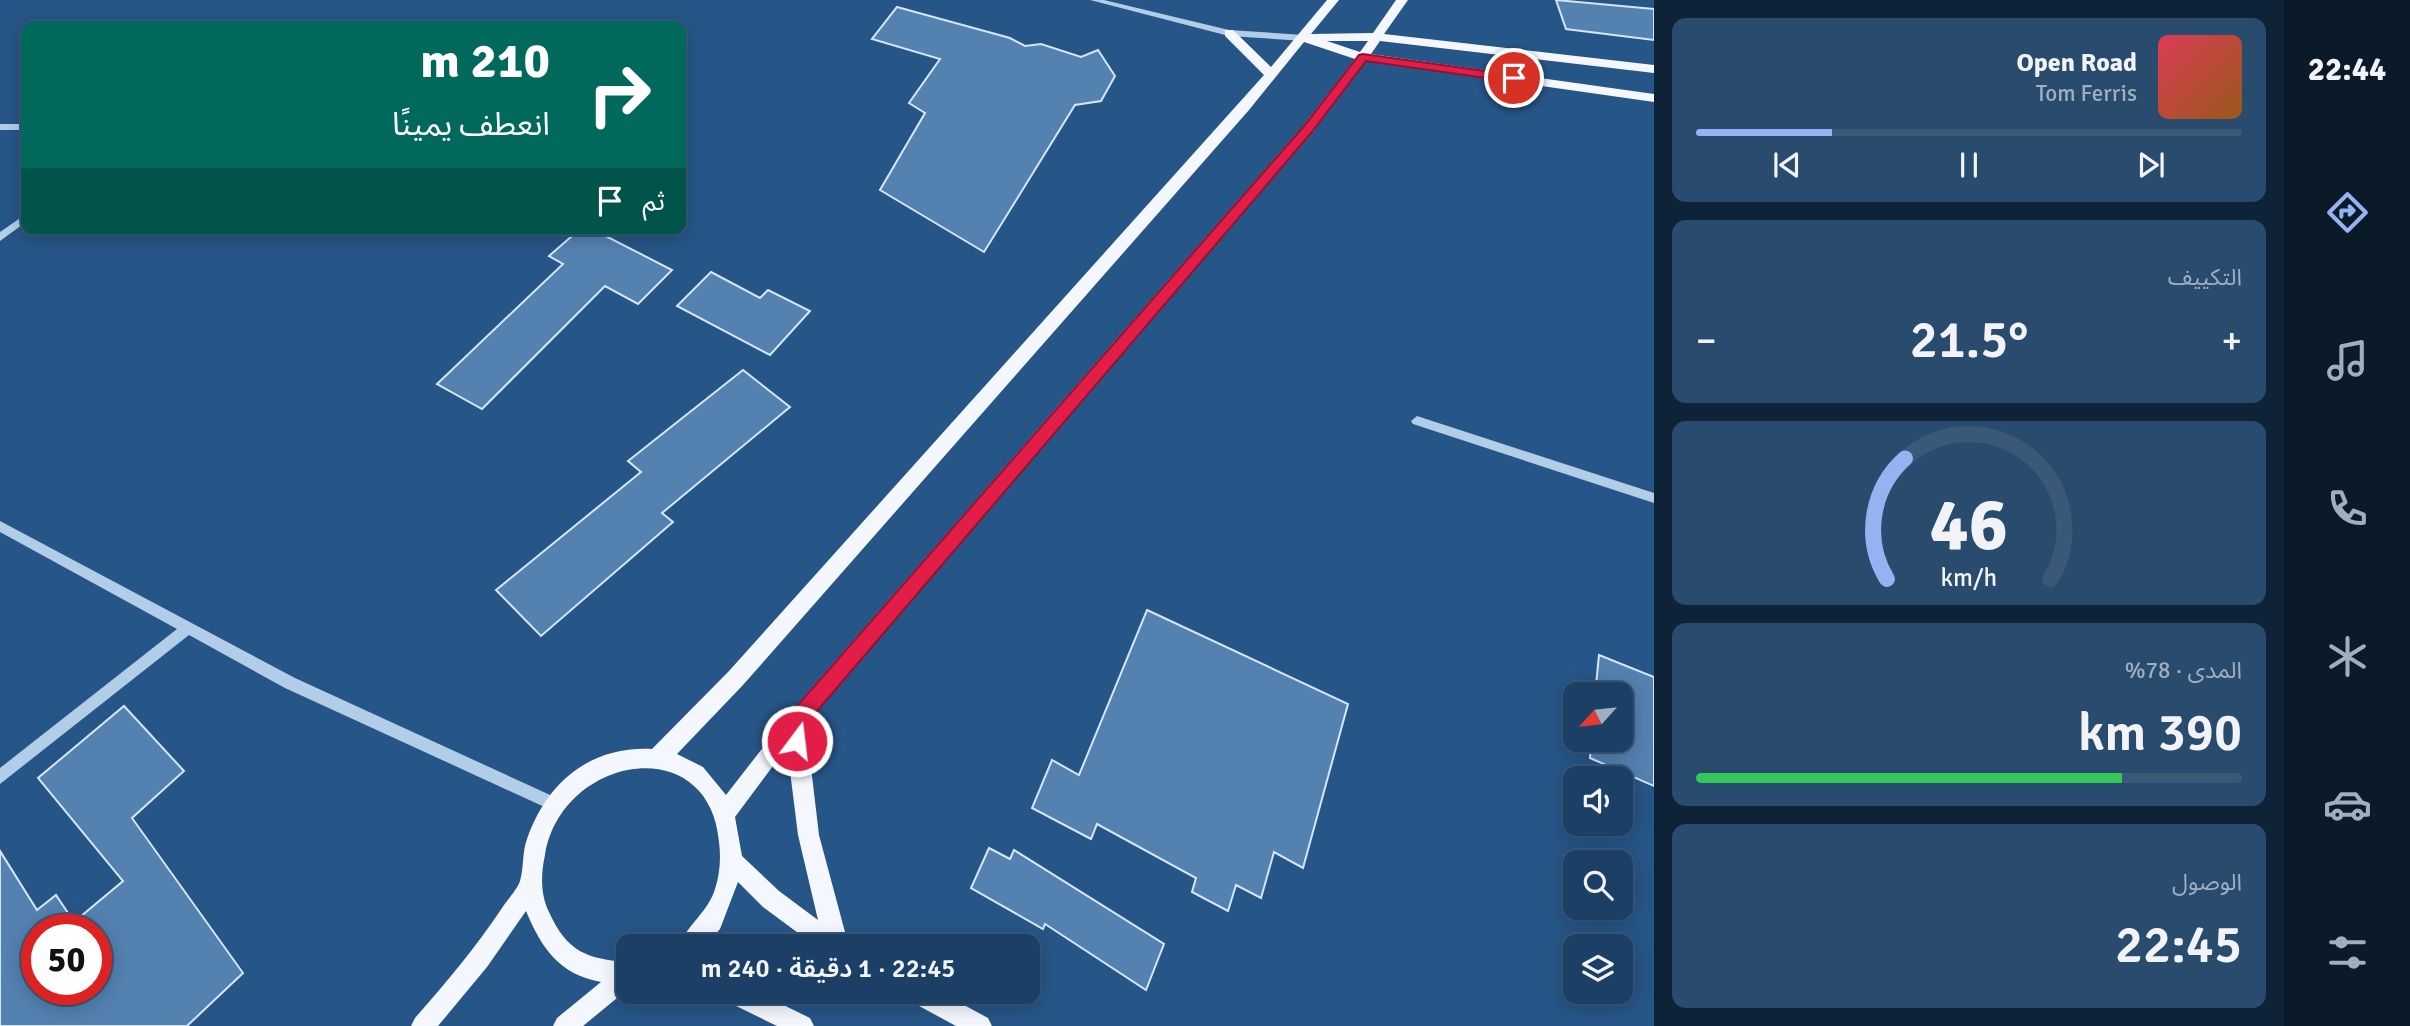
<!DOCTYPE html>
<html lang="ar">
<head>
<meta charset="utf-8">
<style>
	body { margin:0; font-family:Signika,"Noto Sans Arabic",sans-serif; background:#294b6e; color:#f1f3f6; direction:rtl; height:100vh; display:flex; flex-direction:column; font-size:26px; white-space:nowrap }
	* { box-sizing:border-box; margin:0 }
	p { font-size:23px; color:#a0afbf }
	.icon { flex:none; width:38px; height:38px; fill:none; stroke:currentColor; stroke-width:2; stroke-linecap:round; stroke-linejoin:round }
	.map { position:relative; flex:1; overflow:hidden; direction:ltr }
	.panel { display:flex; flex-direction:column; gap:18px; padding:18px; background:#0f2338; width:630px }
	.panel>* { flex:none }
	.top-card { position:absolute; left:21px; top:21px; width:665px; height:214px; border-radius:14px; box-shadow:0 4px 18px #0003,0 0 0 2px #3a5979; direction:rtl; background:#00695c; color:#fff; overflow:hidden }
	.needle { width:46px; rotate:243deg }
	.controls { position:absolute; left:1563px; top:682px; display:grid; gap:14px }
	.controls a { display:grid; place-items:center; width:70px; height:70px; border-radius:14px; background:#1c4065; box-shadow:0 4px 18px #0003,0 0 0 2px #3a5979; font-size:35px }
	.speed { position:absolute; left:21px; top:914px; display:flex; gap:14px; font-size:35px; font-weight:700; text-align:center }
	.speed>* { display:grid; place-content:center; width:91px; height:91px; border-radius:50%; background:#1c4065; box-shadow:0 4px 18px #0003,0 0 0 2px #3a5979; line-height:1 }
	.speed .limit { border:10px solid #d22; background:#fff; color:#111 }
	.pin { position:absolute; display:grid; place-items:center; width:60px; height:60px; color:#fff; margin:-30px; border:4px solid #fff; border-radius:50%; box-shadow:0 2px 7px #0007 }
	.me { position:absolute; width:77px; margin:-38px; rotate:15deg; stroke-linejoin:round; filter:drop-shadow(0 0 5px #0008) }
	.turn { display:flex; align-items:center; gap:24px; height:147px; padding:0 21px; font-size:32px }
	.turn .icon { width:91px; height:91px; stroke-width:2.5 }
	.turn b { display:block; font-size:49px; line-height:60px }
	.then { display:flex; align-items:center; height:66px; padding:0 21px; background:#0003; gap:14px; font-size:26px }
	.big { font-size:52px; font-weight:600; line-height:1.1 }
	.panel .widget { flex:1; display:flex; flex-direction:column; justify-content:center; gap:10px; min-width:0; padding:0 24px; border-radius:14px; background:#294b6e }
	.panel .dial { align-items:center; gap:0 }
	.dial svg { height:182px; overflow:visible; fill:none; stroke:#3a5979; stroke-width:7; stroke-linecap:round; text-anchor:middle }
	.dial text { fill:#f1f3f6; stroke:none }
	.song { display:flex; align-items:center; gap:21px }
	.cover { width:84px; height:84px; border-radius:10px; background:linear-gradient(135deg,hsl(350 70% 55%),hsl(30 70% 35%)) }
	.played { height:7px; border-radius:4px; background:linear-gradient(90deg,#95b2f1 25%,#3a5979 25%) }
	.keys { display:flex; justify-content:space-around; direction:ltr }
	.heat { display:flex; justify-content:space-between; align-items:center; font-size:38px; direction:ltr }
	.charge { height:10px; border-radius:5px; background:linear-gradient(90deg,#34c759 78%,#3a5979 0) }
	.trip { position:absolute; left:616px; top:934px; width:424px; height:70px; border-radius:14px; background:#1c4065; box-shadow:0 4px 18px #0003,0 0 0 2px #3a5979; font-weight:600; line-height:70px; text-align:center; direction:rtl }
	main { display:flex; flex:1; min-height:0 }
	.tab-bar { display:flex; flex-direction:column; width:126px; justify-content:space-around; align-items:center; background:#0b1a28; color:#a0afbf }
	.tab-bar .icon { width:49px; height:49px }
	.tab-bar .current { color:#95b2f1 }
	.tab-bar b { font-size:32px; color:#f1f3f6 }
	.map>svg:first-child { display:block }
</style>
</head>
<body>
<main>
<nav class="tab-bar">
<b>22:44</b>
<svg class="icon current" aria-label="directions" viewBox="0 0 24 24"><path d="M12 3l9 9-9 9-9-9zM9 14v-3h6M13 9l2 2-2 2"/></svg>
<svg class="icon" aria-label="music" viewBox="0 0 24 24"><path d="M9 18V5l10-2v13"/><circle cx="6" cy="18" r="3"/><circle cx="16" cy="16" r="3"/></svg>
<svg class="icon" aria-label="phone" viewBox="0 0 24 24"><path d="M5 4h4l2 5-3 2q2 4 5 5l2-3 5 2v4C11 20 4 13 5 4z"/></svg>
<svg class="icon" aria-label="climate" viewBox="0 0 24 24"><path d="M12 3v18M4 7l16 10M4 17L20 7"/></svg>
<svg class="icon" aria-label="car" viewBox="0 0 24 24"><path d="M5 17H2v-5l4-1 3-4h7l3 4 3 1v5h-3M9 17h6M6 11h13"/><circle cx="7" cy="17" r="2"/><circle cx="17" cy="17" r="2"/></svg>
<svg class="icon" aria-label="filters" viewBox="0 0 24 24"><path d="M4 7h16M4 17h16"/><circle cx="9" cy="7" r="2"/><circle cx="15" cy="17" r="2"/></svg>
</nav>
<section class="panel">
<div class="widget">
<div class="song"><i class="cover"></i><div><b>Open Road</b><p>Tom Ferris</p></div></div>
<div class="played"></div>
<div class="keys"><svg class="icon" aria-label="previous" viewBox="0 0 24 24"><path d="M18 5L8 12l10 7zM5 5v14"/></svg><svg class="icon" aria-label="pause" viewBox="0 0 24 24"><path d="M8 5v14M16 5v14"/></svg><svg class="icon" aria-label="next" viewBox="0 0 24 24"><path d="M6 5l10 7-10 7zM19 5v14"/></svg></div>
</div>
<div class="widget"><p>التكييف</p>
<div class="heat"><a>−</a><b class="big">21.5°</b><a>+</a></div>
</div>
<div class="widget dial"><svg viewBox="0 0 100 80">
<path d="M14 69A42 42 0 1 1 86 69"/>
<path d="M14 69A42 42 0 0 1 22 16" stroke="#95b2f1"/>
<text x="50" y="56" font-size="32" font-weight="700">46</text>
<text x="50" y="72" font-size="11">km/h</text>
</svg></div>
<div class="widget"><p>المدى · 78%</p><b class="big">390 km</b><div class="charge"></div></div>
<div class="widget"><p>الوصول</p><b class="big">22:45</b></div>
</section>
<div class="map">
<svg width="1654" height="1026" viewBox="0 0 1654 1026">
	<rect width="100%" height="100%" fill="#265587"/>
	<!-- building -->
	<g fill="#5381b0" stroke="#d6e6f7" stroke-width="2" fill-rule="evenodd">
		<path d="M 1556,0 L 1654,9 L 1654,40 L 1566,29 Z"/>
		<path d="M 897,7 L 1010,38 L 1025,46 L 1041,44 L 1081,57 L 1098,50 L 1115,76 L 1101,101 L 1075,105 L 984,252 L 880,190 L 925,113 L 909,103 L 940,59 L 872,39 Z"/>
		<path d="M 580,229 L 592,229 L 672,270 L 638,304 L 605,286 L 482,409 L 437,384 L 563,264 L 549,256 Z"/>
		<path d="M 711,272 L 760,298 L 768,290 L 810,311 L 770,355 L 677,306 Z"/>
		<path d="M 743,370 L 790,407 L 662,513 L 673,522 L 541,636 L 496,590 L 641,472 L 628,461 Z"/>
		<path d="M 1147,610 L 1348,704 L 1303,868 L 1274,852 L 1261,898 L 1236,885 L 1228,911 L 1192,892 L 1196,878 L 1097,824 L 1091,839 L 1032,808 L 1052,760 L 1079,775 Z"/>
		<path d="M 1599,655 L 1654,677 L 1654,786 L 1590,758 L 1591,740 L 1620,740 L 1620,695 L 1595,695 Z"/>
		<path d="M 124,706 L 184,771 L 132,818 L 243,973 L 187,1026 L 0,1026 L 0,851 L 37,910 L 56,895 L 74,922 L 123,881 L 38,778 ZM 37,929 L 96,929 L 96,989 L 37,989 Z"/>
		<path d="M 989,848 L 1010,859 L 1014,850 L 1164,944 L 1146,990 L 1045,924 L 1043,929 L 971,888 Z"/>
	</g>
	<g fill="none" stroke-linecap="round" stroke-linejoin="round">
		<!-- minor -->
		<g fill="#b2cde8" fill-rule="evenodd">
			<path d="M 1090,0 L 1104,0 L 1229,30 L 1304,35 L 1308,38 L 1304,41 L 1229,36 Z"/>
			<rect x="0" y="124" width="26" height="6"/>
			<path d="M 26,214 L 26,222 L 0,241 L 0,232 Z"/>
			<path d="M 1417,416 L 1654,493 L 1654,503 L 1413,424 L 1411,421 Z"/>
			<path d="M 0,521 L 295,678 L 559,799 L 561,804 L 559,809 L 554,811 L 549,809 L 285,688 L 189,635 L 0,784 L 0,768 L 177,629 L 0,532 Z"/>
		</g>
		<!-- major -->
		<g fill="#f4f8fe" fill-rule="evenodd">
			<path d="M 1327,0 L 1339,0 L 1311,34 L 1373,33 L 1396,0 L 1408,0 L 1384,34 L 1654,65 L 1654,73 L 1380,41 L 1371,54 L 1654,94 L 1654,102 L 1366,61 L 1313,132 L 1040,448 L 806,725 L 819,835 L 849,947 L 817,947 L 763,907 L 738,882 L 720,929 L 704,947 L 678,947 C 687,925 708,912 715,889 C 720,874 721,857 719,842 C 709,729 561,756 545,855 C 541,873 540,894 549,912 C 567,952 587,959 628,962 L 628,989 L 583,1026 L 553,1026 L 557,1018 L 601,982 C 559,974 542,949 526,911 L 487,967 L 438,1026 L 411,1026 L 415,1018 C 446,983 476,947 502,908 C 507,900 517,890 520,881 C 524,868 522,852 527,839 C 547,782 590,746 652,749 L 729,671 L 1264,75 L 1225,36 L 1225,30 L 1233,30 L 1271,67 ZM 1327,41 L 1368,41 L 1360,52 ZM 1304,42 L 1355,59 L 1303,126 L 789,714 L 726,795 L 703,767 L 677,754 L 743,685 L 1249,110 ZM 787,747 L 798,835 L 818,920 L 779,891 L 742,856 L 735,817 Z"/>
			<path d="M 721,992 L 757,992 L 810,1018 L 814,1026 L 777,1026 L 724,1000 Z"/>
			<path d="M 905,992 L 940,992 L 988,1018 L 992,1026 L 956,1026 L 908,1000 Z"/>
		</g>
	</g>
	<!-- route -->
	<path fill="#e11d48" stroke="#92132f" stroke-width="2" d="M 1363,54 L 1514,75 L 1519,78 L 1514,82 L 1366,61 L 1312,132 L 806,724 L 803,748 L 797,750 L 790,748 L 787,720 L 790,714 L 1304,126 L 1359,55 Z"/>
</svg>
<div class="controls">
<a><svg class="needle" viewBox="-14 -14 28 28"><path d="M0-13l5 13h-10z" fill="#e53935"/><path d="M0 13l5-13h-10z" fill="#a0afbf"/></svg></a>
<a><svg class="icon" aria-label="sound" viewBox="0 0 24 24"><path d="M4 9h4l5-4v14l-5-4H4zM17 9q2 3 0 6"/></svg></a>
<a><svg class="icon" aria-label="search" viewBox="0 0 24 24"><circle cx="10" cy="10" r="6"/><path d="M15 15l6 6"/></svg></a>
<a><svg class="icon" aria-label="layers" viewBox="0 0 24 24"><path d="M12 4l9 5-9 5-9-5zM3 14l9 5 9-5"/></svg></a>
</div>
<div class="speed"><div class="limit">50</div></div>
<div class="pin" style="left:1514px;top:78px;background:#d93025"><svg class="icon" aria-label="arrive" viewBox="0 0 24 24"><path d="M6 21V4h12l-3 4 3 4H6"/></svg></div>
<svg class="me" style="left:797px;top:741px" viewBox="-20 -20 40 40"><circle r="17" fill="#e11d48" stroke="#fff" stroke-width="3"/><path d="M0-11L8 9 0 5-8 9z" fill="#fff"/></svg>
<div class="trip">22:45 · 1 دقيقة · 240 m</div>
<div class="top-card">
<div class="turn"><svg class="icon" aria-label="right" viewBox="0 0 24 24"><path d="M7 20v-9h11M14 6l5 5-5 5"/></svg><div><b>210 m</b>انعطف يمينًا</div></div>
<div class="then">ثم<svg class="icon" aria-label="arrive" viewBox="0 0 24 24"><path d="M6 21V4h12l-3 4 3 4H6"/></svg></div>
</div>
</div>
</main>
</body>
</html>
